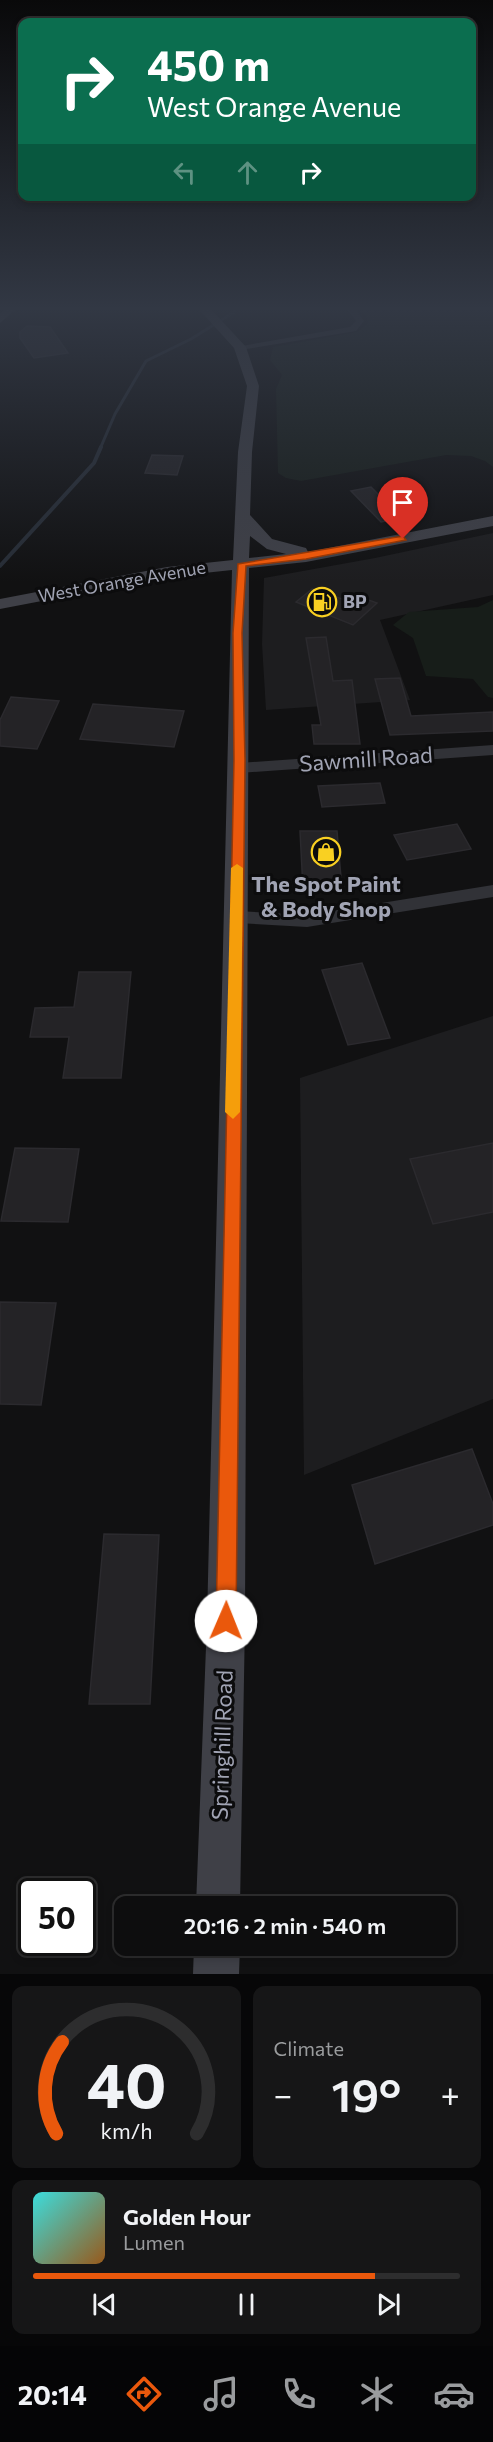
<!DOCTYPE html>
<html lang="en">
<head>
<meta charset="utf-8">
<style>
	body { margin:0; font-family:Commissioner,sans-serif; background:#161617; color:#f1f3f6; height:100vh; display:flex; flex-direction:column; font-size:22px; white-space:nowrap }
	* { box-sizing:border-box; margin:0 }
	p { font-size:20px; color:#9a9c9e }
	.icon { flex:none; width:33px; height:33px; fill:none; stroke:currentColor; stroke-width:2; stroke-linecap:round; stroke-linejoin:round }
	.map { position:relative; height:1974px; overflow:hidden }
	.drawer { display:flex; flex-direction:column; gap:12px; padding:12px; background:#070708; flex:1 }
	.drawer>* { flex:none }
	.top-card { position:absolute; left:18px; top:18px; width:458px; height:183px; border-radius:12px; box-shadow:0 3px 9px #0003,0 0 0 2px #2d2d2e; background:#0b6e4f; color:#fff; overflow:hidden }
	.speed { position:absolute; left:18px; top:1878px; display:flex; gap:12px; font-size:30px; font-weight:700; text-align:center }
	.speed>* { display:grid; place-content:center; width:78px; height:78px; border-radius:50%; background:#0d0d0e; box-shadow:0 3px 9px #0003,0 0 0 2px #2d2d2e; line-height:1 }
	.speed .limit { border:3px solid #111; border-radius:9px; background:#fff; color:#111 }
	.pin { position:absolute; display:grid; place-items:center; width:51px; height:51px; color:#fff; margin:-62px -26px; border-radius:50% 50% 50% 0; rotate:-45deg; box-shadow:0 0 6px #0007 }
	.pin .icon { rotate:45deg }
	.me { position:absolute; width:66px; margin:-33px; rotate:1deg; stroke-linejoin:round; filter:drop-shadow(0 0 4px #0008) }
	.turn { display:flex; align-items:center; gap:21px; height:126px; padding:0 30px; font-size:27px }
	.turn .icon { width:78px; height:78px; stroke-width:2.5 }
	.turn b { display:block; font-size:42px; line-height:51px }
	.lanes { display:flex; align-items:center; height:57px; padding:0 30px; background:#0003; justify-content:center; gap:30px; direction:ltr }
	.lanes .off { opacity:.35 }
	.big { font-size:45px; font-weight:600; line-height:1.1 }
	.drawer .card { flex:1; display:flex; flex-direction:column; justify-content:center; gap:9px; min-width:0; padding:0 21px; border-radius:12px; background:#161617 }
	.drawer .dial { align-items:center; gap:0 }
	.dial svg { height:156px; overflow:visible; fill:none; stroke:#2d2d2e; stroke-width:7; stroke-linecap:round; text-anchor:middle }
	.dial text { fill:#f1f3f6; stroke:none }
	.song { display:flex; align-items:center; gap:18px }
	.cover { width:72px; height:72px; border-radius:9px; background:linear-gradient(135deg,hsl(180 70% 55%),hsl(30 70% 35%)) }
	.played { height:6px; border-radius:3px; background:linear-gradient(90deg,#ea580c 80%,#2d2d2e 80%) }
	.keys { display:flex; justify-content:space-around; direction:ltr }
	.heat { display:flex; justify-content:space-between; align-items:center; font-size:33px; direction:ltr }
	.drawer .tiles { flex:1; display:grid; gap:12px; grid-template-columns:1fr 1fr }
	.card:last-child { grid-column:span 2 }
	.trip { position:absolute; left:114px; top:1896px; width:342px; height:60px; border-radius:12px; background:#0d0d0e; box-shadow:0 3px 9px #0003,0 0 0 2px #2d2d2e; font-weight:600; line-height:60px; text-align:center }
	.tabs { display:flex; height:96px; justify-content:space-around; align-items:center; background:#050506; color:#9a9c9e }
	.tabs .icon { width:42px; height:42px }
	.tabs .active { color:#ea580c }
	.tabs b { font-size:27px; color:#f1f3f6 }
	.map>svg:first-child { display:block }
</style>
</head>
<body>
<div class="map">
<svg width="493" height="1974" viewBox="0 0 493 1974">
	<rect width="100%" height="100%" fill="#111112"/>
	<!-- built -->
	<g fill="#1d1d1f">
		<path d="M 493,533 L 493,595 L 380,620 L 410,700 L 266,710 L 262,644 L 264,578 L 375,558 Z"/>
		<path d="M 493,1016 L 493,1399 L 304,1475 L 300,1078 Z"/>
	</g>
	<!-- green -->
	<g fill="#171d19">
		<path d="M 358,306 L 493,307 L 493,467 L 485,461 L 471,456 L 446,455 L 301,481 L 286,478 L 278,473 L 276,389 L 282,375 L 270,360 L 273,347 L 357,332 L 368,324 L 366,316 Z"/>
		<path d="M 493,600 L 493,698 L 488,697 L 473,679 L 426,676 L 413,638 L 393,625 L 409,612 L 478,607 Z"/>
	</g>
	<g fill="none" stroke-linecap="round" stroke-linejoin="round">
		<!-- stream-far1 -->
		<path stroke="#272d36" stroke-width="3" d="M 100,449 L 115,414 L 146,361 L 191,339 L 236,311 L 239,306"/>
		<!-- stream -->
		<path stroke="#272d36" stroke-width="4" d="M 0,566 L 94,463 L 101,447"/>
	</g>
	<!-- building -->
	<g fill="#242326" stroke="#2b2a2e" stroke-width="1.5">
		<path d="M 27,326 L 50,327 L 68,353 L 34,358 L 20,338 L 20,332 Z"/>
		<path d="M 152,455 L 183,456 L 177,475 L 145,473 Z"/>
		<path d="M 371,487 L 402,518 L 381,522 L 351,491 Z"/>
		<path d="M 312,589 L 348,601 L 355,595 L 377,603 L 353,625 L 296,602 Z"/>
		<path d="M 326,637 L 333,681 L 352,680 L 360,744 L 314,744 L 312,725 L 321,725 L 306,638 Z"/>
		<path d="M 400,678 L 411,716 L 493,712 L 493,731 L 390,735 L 375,679 Z"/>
		<path d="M 11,697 L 59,701 L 37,749 L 0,746 L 0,720 Z"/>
		<path d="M 93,704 L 184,711 L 174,747 L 80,739 Z"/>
		<path d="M 380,783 L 385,803 L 322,807 L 318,786 Z"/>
		<path d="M 457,824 L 471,849 L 407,860 L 394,835 Z"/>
		<path d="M 300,831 L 337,831 L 342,889 L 303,889 Z"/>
		<path d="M 362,963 L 390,1038 L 348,1045 L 322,970 Z"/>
		<path d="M 79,972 L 131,972 L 121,1078 L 63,1078 L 69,1037 L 30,1037 L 35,1008 L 74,1007 Z"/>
		<path d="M 493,1143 L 493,1212 L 433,1224 L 410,1159 Z"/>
		<path d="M 15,1148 L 79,1149 L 68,1222 L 1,1221 Z"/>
		<path d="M 0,1302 L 56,1303 L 41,1405 L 0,1404 Z"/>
		<path d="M 472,1449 L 493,1504 L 493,1525 L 375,1564 L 352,1485 Z"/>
		<path d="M 104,1534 L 159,1535 L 150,1704 L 89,1704 Z"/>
	</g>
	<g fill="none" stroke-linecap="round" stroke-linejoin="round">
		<!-- street -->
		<g fill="#313237" fill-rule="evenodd">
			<path d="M 345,306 L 353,306 L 364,321 L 356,331 L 240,350 L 236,347 L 350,327 L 356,321 Z"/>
			<path d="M 493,745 L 493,755 L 239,773 L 232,768 L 239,763 Z"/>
			<path d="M 493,885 L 493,897 L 307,927 L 237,923 L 229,917 L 237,911 L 307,915 Z"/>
		</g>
		<!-- secondary -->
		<g fill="#3f4047" fill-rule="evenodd">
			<path d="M 8,306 L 20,306 L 0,323 L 0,314 Z"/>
			<path d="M 196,306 L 208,306 L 246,347 L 259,386 L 252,452 L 250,515 L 272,539 L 306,548 L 308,552 L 493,516 L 493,526 L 306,562 L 249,568 L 245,1621 L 240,1906 L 196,1906 L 207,1621 L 232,570 L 167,577 L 0,609 L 0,599 L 167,567 L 233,560 L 238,452 L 247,386 L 234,348 ZM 250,536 L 267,549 L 286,554 L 249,558 Z"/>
			<path d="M 194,1946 L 240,1946 L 239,1974 L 193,1974 Z"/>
		</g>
	</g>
	<!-- sky -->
	<linearGradient id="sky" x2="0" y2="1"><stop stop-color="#09090a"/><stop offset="0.53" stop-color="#323844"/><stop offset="1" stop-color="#323844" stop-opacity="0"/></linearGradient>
	<rect width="493" height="582" fill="url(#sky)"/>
	<!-- route -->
	<path fill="#ea580c" stroke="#983908" stroke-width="1.5" d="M 403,536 L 406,540 L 306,559 L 246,566 L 242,633 L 245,760 L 236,1621 L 233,1629 L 226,1632 L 219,1629 L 216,1621 L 234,760 L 233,633 L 238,564 Z"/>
	<!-- slow -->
	<path fill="#f59e0b" d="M 237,864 L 243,868 L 240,1112 L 233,1119 L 225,1112 L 231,868 Z"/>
	<!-- icons -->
	<defs>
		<g id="fuel-ring" transform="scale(1.5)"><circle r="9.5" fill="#0c0c0d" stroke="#f9d022" stroke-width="1.5"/><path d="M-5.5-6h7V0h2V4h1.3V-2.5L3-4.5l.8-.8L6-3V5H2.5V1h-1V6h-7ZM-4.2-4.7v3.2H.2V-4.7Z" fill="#f9d022"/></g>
		<g id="shop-ring" transform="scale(1.5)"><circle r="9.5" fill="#0c0c0d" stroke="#f9d022" stroke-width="1.5"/><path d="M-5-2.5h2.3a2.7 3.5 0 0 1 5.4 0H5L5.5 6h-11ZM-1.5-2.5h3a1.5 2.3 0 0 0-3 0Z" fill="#f9d022"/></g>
	</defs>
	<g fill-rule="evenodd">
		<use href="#fuel-ring" x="322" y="602"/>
		<use href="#shop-ring" x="326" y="852"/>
	</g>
	<g text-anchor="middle" stroke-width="6" stroke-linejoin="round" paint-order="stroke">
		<!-- far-street labels -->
		<g font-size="18" fill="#a1a4b4" stroke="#0c0c0d">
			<text transform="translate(122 582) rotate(-10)" y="6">West Orange Avenue</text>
		</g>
		<!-- far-poi labels -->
		<g font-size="18" font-weight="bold" fill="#a1a4b4" stroke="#0c0c0d" text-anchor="start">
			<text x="343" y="608">BP</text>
		</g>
		<!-- street labels -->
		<g font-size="22" fill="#a1a4b4" stroke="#0c0c0d">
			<text transform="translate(366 759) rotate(-4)" y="8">Sawmill Road</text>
			<text transform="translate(222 1745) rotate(-88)" y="8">Springhill Road</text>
		</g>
		<!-- poi labels -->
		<g font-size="22" font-weight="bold" fill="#a1a4b4" stroke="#0c0c0d">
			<text x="326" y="892">The Spot Paint<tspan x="326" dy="25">&amp; Body Shop</tspan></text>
		</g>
	</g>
</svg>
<div class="speed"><div class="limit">50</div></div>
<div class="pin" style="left:403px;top:539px;background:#d93025"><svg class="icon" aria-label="arrive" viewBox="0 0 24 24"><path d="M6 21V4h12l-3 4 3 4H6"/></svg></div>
<svg class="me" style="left:226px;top:1621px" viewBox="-20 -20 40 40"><circle r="19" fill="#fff"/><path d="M0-13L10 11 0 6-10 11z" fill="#ea580c"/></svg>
<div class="trip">20:16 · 2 min · 540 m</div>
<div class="top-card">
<div class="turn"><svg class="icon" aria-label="right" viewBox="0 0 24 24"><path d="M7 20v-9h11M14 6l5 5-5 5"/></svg><div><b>450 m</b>West Orange Avenue</div></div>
<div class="lanes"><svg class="icon off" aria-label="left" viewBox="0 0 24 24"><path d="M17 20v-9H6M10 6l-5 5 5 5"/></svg><svg class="icon off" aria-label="ahead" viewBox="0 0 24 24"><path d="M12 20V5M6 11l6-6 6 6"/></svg><svg class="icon" aria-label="right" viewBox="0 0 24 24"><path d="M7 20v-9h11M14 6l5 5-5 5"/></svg></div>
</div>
</div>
<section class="drawer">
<div class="tiles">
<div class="card dial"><svg viewBox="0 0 100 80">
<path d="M14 69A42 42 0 1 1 86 69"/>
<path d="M14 69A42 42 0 0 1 17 22" stroke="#ea580c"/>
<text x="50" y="56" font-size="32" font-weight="700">40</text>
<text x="50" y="72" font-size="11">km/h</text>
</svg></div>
<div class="card"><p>Climate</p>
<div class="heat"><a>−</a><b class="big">19°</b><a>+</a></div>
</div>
<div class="card">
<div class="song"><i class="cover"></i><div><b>Golden Hour</b><p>Lumen</p></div></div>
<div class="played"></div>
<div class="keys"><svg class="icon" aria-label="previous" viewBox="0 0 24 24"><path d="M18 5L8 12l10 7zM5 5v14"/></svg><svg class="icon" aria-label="pause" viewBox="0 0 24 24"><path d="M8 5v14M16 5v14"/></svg><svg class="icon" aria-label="next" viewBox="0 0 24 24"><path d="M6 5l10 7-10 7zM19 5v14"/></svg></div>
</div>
</div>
</section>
<nav class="tabs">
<b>20:14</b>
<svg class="icon active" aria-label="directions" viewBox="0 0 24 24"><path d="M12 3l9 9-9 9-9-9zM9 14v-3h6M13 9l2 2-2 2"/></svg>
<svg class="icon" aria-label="music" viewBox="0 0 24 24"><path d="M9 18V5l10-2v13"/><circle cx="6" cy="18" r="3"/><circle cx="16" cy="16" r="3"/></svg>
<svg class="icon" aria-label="phone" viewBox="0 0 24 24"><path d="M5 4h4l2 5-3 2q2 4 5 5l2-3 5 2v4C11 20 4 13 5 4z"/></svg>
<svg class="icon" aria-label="climate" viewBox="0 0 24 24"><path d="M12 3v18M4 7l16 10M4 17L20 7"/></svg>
<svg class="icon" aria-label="car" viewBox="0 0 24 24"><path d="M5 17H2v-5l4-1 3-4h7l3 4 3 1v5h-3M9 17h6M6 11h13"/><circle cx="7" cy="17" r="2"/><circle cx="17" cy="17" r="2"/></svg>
</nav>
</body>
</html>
